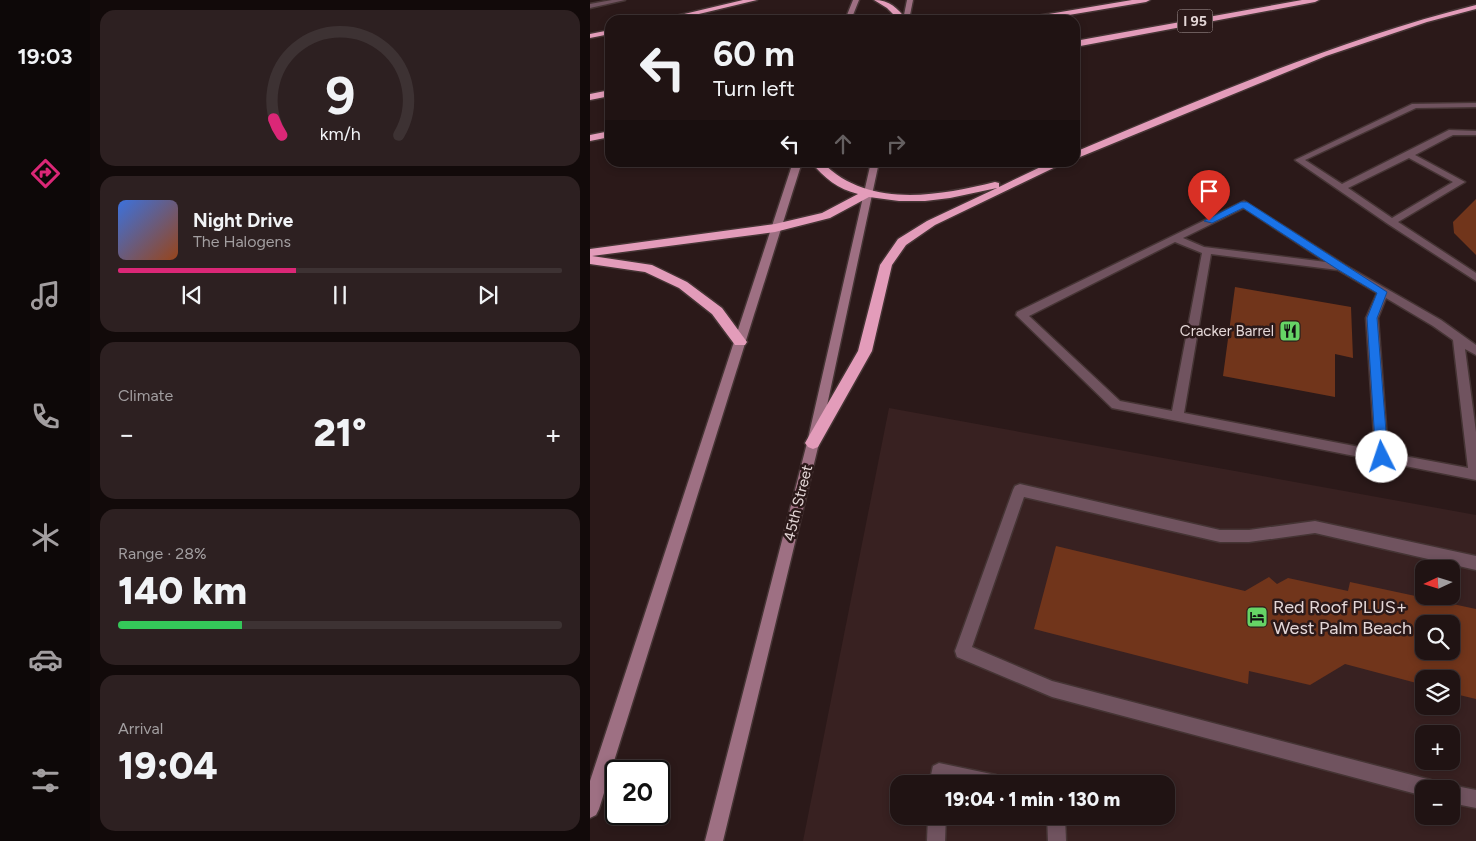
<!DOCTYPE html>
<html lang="en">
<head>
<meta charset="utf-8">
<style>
	body { margin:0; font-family:Figtree,sans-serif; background:#2d2021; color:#f1f3f6; height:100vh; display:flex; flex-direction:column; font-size:19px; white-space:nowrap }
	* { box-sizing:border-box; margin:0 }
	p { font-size:16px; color:#a29ea0 }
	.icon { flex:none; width:28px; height:28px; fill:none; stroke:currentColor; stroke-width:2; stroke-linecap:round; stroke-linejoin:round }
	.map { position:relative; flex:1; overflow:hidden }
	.details { display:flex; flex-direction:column; gap:10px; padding:10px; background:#120a0a; width:500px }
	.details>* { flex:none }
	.banner { position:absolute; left:15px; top:15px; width:475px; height:152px; border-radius:15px; box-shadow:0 2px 8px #0003,0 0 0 1px #3d3233; background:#201313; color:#f1f3f6; overflow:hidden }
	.needle { width:32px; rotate:266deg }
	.fabs { position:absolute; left:825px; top:560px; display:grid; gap:10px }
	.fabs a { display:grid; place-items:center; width:45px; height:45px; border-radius:10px; background:#201313; box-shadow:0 2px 8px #0003,0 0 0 1px #3d3233; font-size:25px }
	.speed { position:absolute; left:15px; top:760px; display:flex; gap:10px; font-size:25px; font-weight:700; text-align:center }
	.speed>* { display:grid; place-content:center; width:65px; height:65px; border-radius:50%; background:#201313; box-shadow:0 2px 8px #0003,0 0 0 1px #3d3233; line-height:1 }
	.speed .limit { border:2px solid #111; border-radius:8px; background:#fff; color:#111 }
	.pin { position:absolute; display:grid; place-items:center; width:42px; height:42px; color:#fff; margin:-51px -21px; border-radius:50% 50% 50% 0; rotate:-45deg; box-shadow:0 0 5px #0007 }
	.pin .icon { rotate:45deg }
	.me { position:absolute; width:55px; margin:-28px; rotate:356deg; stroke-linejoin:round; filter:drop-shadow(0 0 4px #0008) }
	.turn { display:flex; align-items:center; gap:18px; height:105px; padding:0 25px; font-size:22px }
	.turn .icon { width:65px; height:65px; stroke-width:2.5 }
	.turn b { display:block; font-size:35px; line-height:42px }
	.lanes { display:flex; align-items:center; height:48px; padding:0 25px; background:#0003; justify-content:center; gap:25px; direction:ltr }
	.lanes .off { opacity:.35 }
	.big { font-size:38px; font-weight:800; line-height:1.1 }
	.details .widget { flex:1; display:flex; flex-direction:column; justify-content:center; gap:8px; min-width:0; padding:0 18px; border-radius:15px; background:#2d2021 }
	.details .dial { align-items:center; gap:0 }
	.dial svg { height:130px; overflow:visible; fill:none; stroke:#3d3233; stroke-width:7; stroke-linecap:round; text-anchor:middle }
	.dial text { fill:#f1f3f6; stroke:none }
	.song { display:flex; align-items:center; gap:15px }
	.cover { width:60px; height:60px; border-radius:8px; background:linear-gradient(135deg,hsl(220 70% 55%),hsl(20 70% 35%)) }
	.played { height:5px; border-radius:2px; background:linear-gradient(90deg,#db2777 40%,#3d3233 40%) }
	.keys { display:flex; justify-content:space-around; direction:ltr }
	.heat { display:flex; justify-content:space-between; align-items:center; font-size:28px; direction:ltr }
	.charge { height:8px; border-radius:4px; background:linear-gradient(90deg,#34c759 28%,#3d3233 0) }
	.trip { position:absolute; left:300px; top:775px; width:285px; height:50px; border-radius:15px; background:#201313; box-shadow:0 2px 8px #0003,0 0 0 1px #3d3233; font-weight:800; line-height:50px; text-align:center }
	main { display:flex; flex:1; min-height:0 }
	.tab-bar { display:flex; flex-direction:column; width:90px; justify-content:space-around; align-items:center; background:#0d0808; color:#a29ea0 }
	.tab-bar .icon { width:35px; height:35px }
	.tab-bar .current { color:#db2777 }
	.tab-bar b { font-size:22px; color:#f1f3f6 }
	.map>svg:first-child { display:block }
</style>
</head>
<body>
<main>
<nav class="tab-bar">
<b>19:03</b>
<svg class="icon current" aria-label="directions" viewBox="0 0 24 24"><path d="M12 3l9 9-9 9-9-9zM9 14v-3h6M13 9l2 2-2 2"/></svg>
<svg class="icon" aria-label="music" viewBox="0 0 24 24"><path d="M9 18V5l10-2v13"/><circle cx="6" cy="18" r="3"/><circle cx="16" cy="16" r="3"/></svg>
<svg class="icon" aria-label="phone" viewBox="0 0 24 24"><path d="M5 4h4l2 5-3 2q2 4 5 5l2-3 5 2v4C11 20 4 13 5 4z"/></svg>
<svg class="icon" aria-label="climate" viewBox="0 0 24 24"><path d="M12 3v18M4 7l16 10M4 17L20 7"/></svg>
<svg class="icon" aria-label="car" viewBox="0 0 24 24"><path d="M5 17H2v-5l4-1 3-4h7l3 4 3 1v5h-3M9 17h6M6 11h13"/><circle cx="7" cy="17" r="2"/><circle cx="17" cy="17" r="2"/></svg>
<svg class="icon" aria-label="filters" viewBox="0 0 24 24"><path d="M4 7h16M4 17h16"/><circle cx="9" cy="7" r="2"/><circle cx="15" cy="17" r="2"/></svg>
</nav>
<section class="details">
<div class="widget dial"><svg viewBox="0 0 100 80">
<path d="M14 69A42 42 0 1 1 86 69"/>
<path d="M14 69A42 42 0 0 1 9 59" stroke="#db2777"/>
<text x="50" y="56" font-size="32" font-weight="700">9</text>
<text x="50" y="72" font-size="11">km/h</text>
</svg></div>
<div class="widget">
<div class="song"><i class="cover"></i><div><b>Night Drive</b><p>The Halogens</p></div></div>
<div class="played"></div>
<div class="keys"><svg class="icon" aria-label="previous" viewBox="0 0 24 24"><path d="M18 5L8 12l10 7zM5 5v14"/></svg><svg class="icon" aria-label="pause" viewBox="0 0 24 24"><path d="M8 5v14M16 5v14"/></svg><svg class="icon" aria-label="next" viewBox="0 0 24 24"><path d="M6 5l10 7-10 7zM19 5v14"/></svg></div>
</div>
<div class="widget"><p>Climate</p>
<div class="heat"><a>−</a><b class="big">21°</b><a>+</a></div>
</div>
<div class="widget"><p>Range · 28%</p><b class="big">140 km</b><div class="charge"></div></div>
<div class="widget"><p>Arrival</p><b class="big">19:04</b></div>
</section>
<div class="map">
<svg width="886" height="841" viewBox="0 0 886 841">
	<rect width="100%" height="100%" fill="#2b1919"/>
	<!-- built -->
	<path fill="#382121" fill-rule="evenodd" d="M 299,408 L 886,515 L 886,841 L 213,841 ZM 834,569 L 861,569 L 861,596 L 834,596 ZM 834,624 L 861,624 L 861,651 L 834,651 ZM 834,679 L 861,679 L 861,706 L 834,706 ZM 834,734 L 861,734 L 861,761 L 834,761 ZM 309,784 L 576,784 L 576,816 L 309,816 ZM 834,789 L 861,789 L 861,816 L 834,816 Z"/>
	<!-- building -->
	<g fill="#71351b" fill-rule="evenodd">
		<path d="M 886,199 L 886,255 L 864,233 L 863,222 Z"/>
		<path d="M 645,287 L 761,307 L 763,358 L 745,354 L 745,397 L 633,376 Z"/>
		<path d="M 466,546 L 655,591 L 679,577 L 687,584 L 698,578 L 758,591 L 760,582 L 886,609 L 886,699 L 861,693 L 861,679 L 834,679 L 834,685 L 755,664 L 720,685 L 659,671 L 658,684 L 444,629 ZM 834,624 L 861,624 L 861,651 L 834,651 Z"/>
	</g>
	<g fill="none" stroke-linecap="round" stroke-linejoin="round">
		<!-- service casing -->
		<g stroke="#453434" stroke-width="3">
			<g id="service">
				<path d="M 22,0 L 35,0 L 0,8 L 0,4 Z"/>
				<path d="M 886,103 L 886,107 L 826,108 L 715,160 L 752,184 L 859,130 L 886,131 L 886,135 L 863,135 L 825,155 L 875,182 L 808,222 L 886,273 L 886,281 L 798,224 L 705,160 L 822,104 ZM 819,158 L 863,182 L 802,218 L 758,188 Z"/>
				<path d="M 654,201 L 755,265 L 851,320 L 886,345 L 886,355 L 875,349 L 886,432 L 886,480 L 522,408 L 426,315 L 427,312 ZM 654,208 L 736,262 L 614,247 L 593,238 ZM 585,242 L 612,253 L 582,411 L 530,401 L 439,316 ZM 621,254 L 748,270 L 787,293 L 776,318 L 785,450 L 594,413 ZM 796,298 L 843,326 L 863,340 L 878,468 L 798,453 L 788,318 Z"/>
				<path d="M 430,484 L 630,530 L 659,530 L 725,521 L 886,556 L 886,570 L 725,533 L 659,542 L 630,542 L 434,497 L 382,647 L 462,681 L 841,780 L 847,783 L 850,789 L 834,789 L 834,796 L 462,697 L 367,657 L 365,651 L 423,490 L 425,486 Z"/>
				<path d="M 349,763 L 406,775 L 412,778 L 415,784 L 339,784 L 343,766 Z"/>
				<path d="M 861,785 L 886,790 L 886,808 L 861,803 L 861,789 L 854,789 Z"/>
				<path d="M 338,816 L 356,816 L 355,841 L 337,841 Z"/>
				<path d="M 457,816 L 475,816 L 476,841 L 458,841 Z"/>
			</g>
		</g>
		<!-- secondary casing -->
		<g stroke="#453434" stroke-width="3">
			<g id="secondary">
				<path d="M 263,0 L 269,0 L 261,20 L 255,20 Z"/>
				<path d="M 317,0 L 323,0 L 319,20 L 313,20 Z"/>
				<path d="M 203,162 L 212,162 L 9,809 L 6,815 L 0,818 L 0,781 Z"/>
				<path d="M 281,162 L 289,162 L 229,443 L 133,841 L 115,841 L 217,443 Z"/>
			</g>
		</g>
		<!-- motorway casing -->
		<g stroke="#453434" stroke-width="3">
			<g id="motorway">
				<path d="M 153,0 L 167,0 L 84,20 L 69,20 Z"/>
				<path d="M 284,0 C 300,0 307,8 317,20 L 309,20 L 297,8 Z"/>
				<path d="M 542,0 L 560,0 L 556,2 L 449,20 L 431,20 L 435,18 Z"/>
				<path d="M 712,0 L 729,0 L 725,2 L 485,47 L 485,41 Z"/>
				<path d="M 886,5 L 886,9 L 837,22 L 736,56 L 485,159 L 485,152 C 617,97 747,40 886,5 Z"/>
				<path d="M 20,30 L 20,34 L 0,38 L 0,34 Z"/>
				<path d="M 20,90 L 20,96 L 0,100 L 0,94 Z"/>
				<path d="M 20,131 L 20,137 L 0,141 L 0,135 Z"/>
				<path d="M 221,162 L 232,162 C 278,209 348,196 405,182 L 409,183 L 409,187 L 461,162 L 476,162 L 345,225 L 316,245 L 302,265 L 282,351 L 228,447 L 223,449 L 218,447 L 215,443 L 268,351 L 290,265 L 308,239 L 337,221 L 407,188 L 360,198 L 335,201 L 309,201 L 279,197 L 240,218 L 185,232 L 2,256 L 62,265 L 97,282 L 132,308 L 157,342 L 155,345 L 145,345 L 122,314 L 89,288 L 55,272 L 0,264 L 0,249 L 185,224 L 232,213 L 268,194 C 248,189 234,178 221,162 Z"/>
			</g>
		</g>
		<!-- service -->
		<use href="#service" fill="#70535f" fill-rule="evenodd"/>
		<!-- secondary -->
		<use href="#secondary" fill="#9e7083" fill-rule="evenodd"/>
		<!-- motorway -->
		<use href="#motorway" fill="#e39cba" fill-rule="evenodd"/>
	</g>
	<!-- route -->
	<path fill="#1a73e8" stroke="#114b97" d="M 651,202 L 657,202 L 797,292 L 787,318 L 798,457 L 796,461 L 788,461 L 786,457 L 777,318 L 787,293 L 747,269 L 653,208 L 622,223 L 614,221 Z"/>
	<!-- icons -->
	<defs>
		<g id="restaurant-square" transform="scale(1.125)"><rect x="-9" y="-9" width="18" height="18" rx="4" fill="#66d466" stroke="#2b1919"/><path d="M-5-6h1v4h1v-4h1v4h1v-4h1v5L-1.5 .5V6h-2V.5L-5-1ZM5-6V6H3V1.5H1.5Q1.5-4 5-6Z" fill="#111"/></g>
		<g id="hotel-square" transform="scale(1.125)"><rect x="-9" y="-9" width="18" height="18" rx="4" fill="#66d466" stroke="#2b1919"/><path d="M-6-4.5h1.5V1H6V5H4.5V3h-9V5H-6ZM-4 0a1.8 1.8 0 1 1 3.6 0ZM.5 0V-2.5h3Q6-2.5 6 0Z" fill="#111"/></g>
	</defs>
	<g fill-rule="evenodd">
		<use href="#restaurant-square" x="700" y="331"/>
		<use href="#hotel-square" x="667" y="617"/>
	</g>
	<g text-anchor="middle" stroke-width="5" stroke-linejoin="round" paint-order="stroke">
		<!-- shield labels -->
		<rect fill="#2b1919" stroke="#ac9e9e" stroke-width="1" x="587.5" y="9.5" width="35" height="23" rx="4"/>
		<g font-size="14" font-weight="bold" fill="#e4d7d7">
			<text x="605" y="26">I 95</text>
		</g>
		<!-- poi labels -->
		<g font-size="15" fill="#e4d7d7" stroke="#2b1919" text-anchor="end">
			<text x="684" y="336">Cracker Barrel</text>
		</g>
		<!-- street labels -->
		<g font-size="15" fill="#e4d7d7" stroke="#2b1919">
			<text transform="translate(208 503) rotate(-76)" y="5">45th Street</text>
		</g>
		<!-- near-poi labels -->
		<g font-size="18" fill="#e4d7d7" stroke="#2b1919" text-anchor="start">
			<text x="683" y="613">Red Roof PLUS+<tspan x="683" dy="21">West Palm Beach</tspan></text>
		</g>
	</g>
</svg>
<div class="fabs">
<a><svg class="needle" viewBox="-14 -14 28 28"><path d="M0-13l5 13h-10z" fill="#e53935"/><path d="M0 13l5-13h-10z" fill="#a29ea0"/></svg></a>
<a><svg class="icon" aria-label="search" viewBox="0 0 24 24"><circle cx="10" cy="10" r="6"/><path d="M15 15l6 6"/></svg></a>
<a><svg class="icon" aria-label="layers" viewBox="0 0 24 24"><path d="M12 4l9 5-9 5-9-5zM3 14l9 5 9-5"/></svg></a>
<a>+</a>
<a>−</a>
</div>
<div class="speed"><div class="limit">20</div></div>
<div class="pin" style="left:619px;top:221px;background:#d93025"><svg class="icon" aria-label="arrive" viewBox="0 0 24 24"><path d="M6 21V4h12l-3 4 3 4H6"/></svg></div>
<svg class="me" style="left:792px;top:457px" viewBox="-20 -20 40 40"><circle r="19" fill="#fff"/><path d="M0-13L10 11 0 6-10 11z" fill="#1a73e8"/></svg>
<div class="trip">19:04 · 1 min · 130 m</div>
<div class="banner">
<div class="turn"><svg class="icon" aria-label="left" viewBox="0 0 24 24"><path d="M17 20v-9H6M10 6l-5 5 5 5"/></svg><div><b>60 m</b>Turn left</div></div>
<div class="lanes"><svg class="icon" aria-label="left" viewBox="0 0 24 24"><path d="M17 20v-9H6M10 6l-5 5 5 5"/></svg><svg class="icon off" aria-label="ahead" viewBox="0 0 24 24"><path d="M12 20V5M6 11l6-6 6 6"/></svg><svg class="icon off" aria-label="right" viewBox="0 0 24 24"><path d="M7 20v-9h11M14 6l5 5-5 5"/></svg></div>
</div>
</div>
</main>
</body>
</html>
